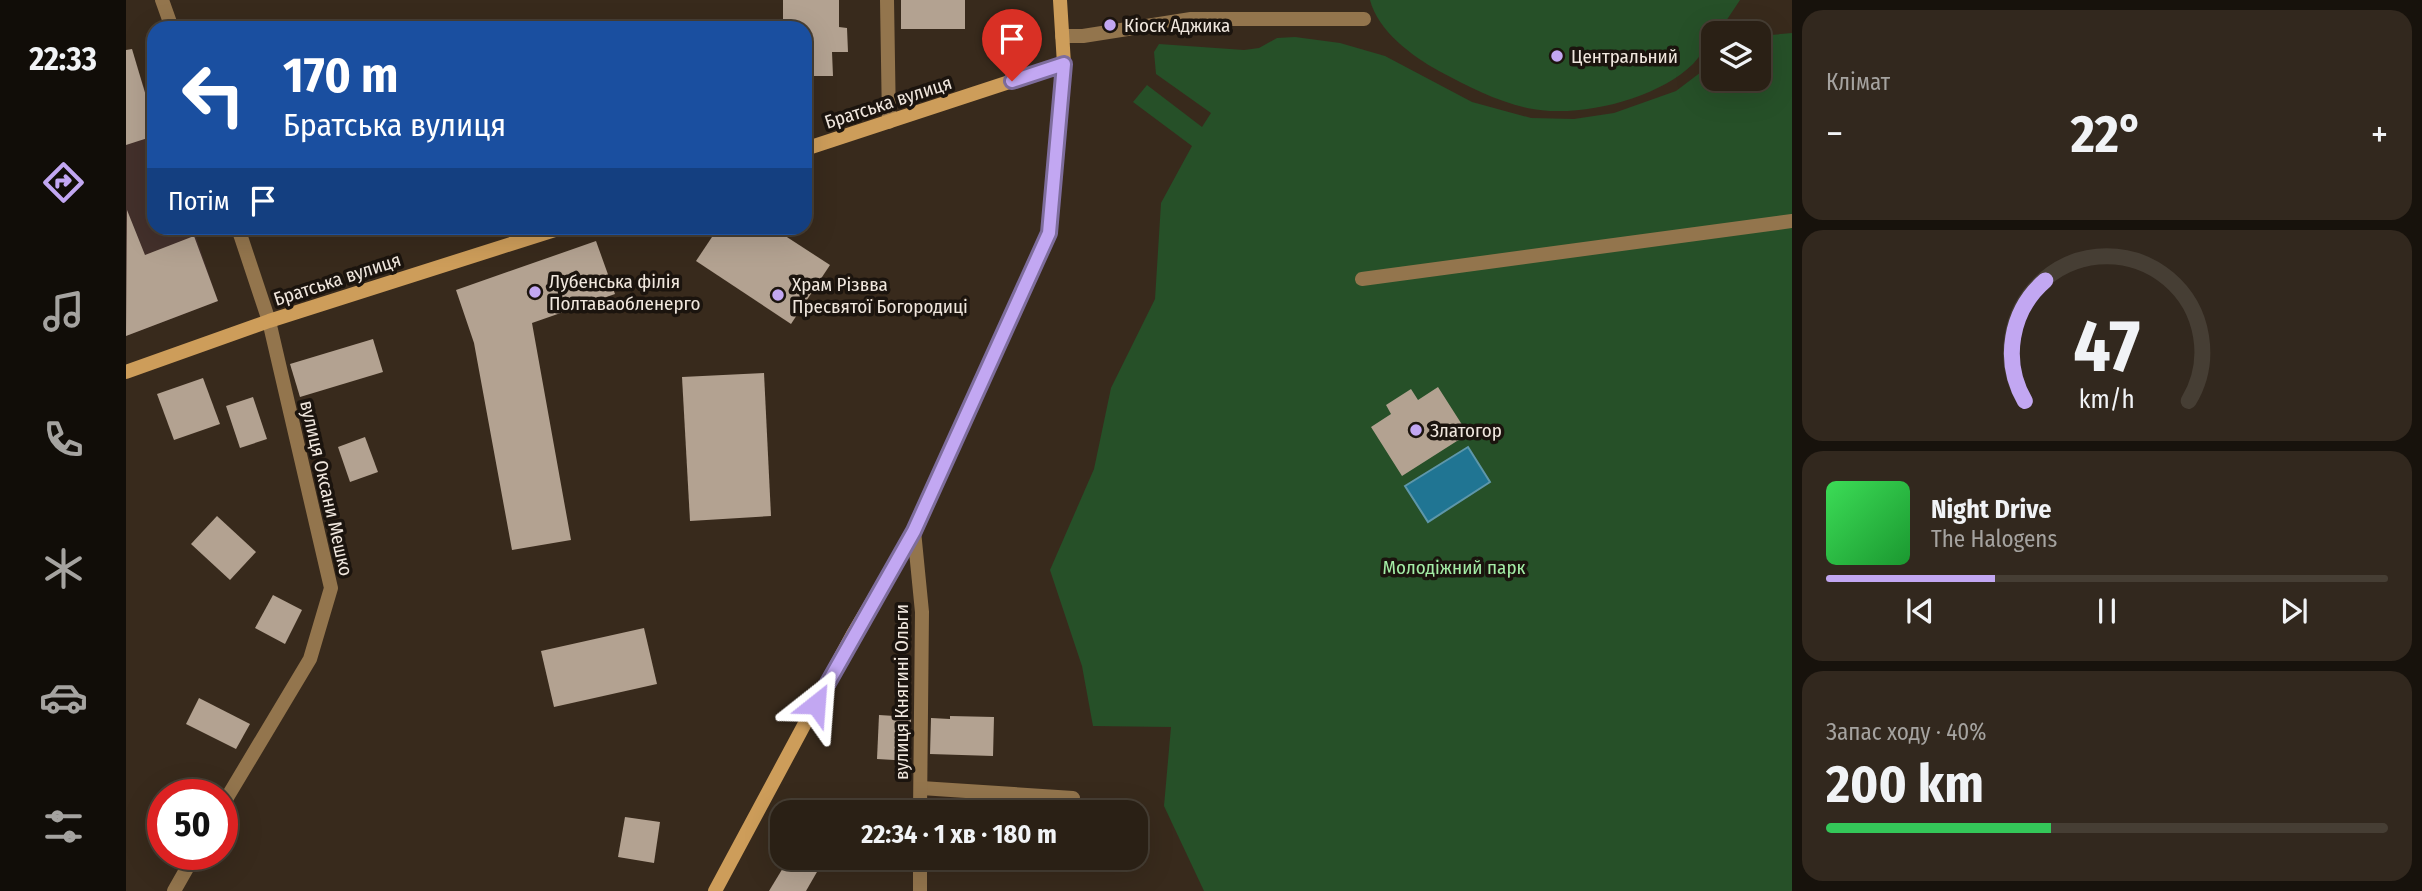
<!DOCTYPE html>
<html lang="uk">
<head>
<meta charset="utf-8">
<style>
	body { margin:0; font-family:"Fira Sans Condensed",sans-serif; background:#32281e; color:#f1f3f6; height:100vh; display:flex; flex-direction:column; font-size:26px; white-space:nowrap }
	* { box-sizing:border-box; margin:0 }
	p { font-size:23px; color:#a5a3a0 }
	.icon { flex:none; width:38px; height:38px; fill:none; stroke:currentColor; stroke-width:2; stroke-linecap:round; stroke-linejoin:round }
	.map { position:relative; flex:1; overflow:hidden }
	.side { display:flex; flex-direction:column; gap:10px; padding:10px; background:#17120c; width:630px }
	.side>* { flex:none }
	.top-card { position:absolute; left:21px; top:21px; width:665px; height:214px; border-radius:21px; box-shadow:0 7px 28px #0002,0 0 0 2px #463e34; background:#1a4fa0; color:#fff; overflow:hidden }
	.tools { position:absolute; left:1575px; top:21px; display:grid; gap:14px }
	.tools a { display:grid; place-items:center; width:70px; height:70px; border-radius:14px; background:#2a2015; box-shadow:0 7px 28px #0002,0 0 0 2px #463e34; font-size:35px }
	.speed { position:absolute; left:21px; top:779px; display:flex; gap:14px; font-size:35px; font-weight:700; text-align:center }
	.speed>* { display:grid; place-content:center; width:91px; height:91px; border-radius:50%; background:#2a2015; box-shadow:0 7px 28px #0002,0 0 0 2px #463e34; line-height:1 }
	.speed .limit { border:10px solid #d22; background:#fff; color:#111 }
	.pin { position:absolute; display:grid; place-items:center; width:60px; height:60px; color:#fff; margin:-72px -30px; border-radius:50% 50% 50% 0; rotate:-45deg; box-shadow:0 0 7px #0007 }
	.pin .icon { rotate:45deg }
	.me { position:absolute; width:77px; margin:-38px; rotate:28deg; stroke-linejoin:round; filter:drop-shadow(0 0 5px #0008) }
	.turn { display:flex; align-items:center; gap:24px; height:147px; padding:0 21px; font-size:32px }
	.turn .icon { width:91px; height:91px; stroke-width:2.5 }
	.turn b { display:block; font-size:49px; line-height:60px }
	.then { display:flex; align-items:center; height:66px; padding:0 21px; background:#0003; gap:14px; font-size:26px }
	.big { font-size:52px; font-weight:700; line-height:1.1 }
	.side .widget { flex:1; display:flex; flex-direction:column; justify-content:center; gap:10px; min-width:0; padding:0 24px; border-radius:21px; background:#32281e }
	.side .dial { align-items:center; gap:0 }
	.dial svg { height:182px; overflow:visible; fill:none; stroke:#463e34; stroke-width:7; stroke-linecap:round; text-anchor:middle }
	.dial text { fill:#f1f3f6; stroke:none }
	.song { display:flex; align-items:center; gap:21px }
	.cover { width:84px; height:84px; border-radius:10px; background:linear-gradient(135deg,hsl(130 70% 55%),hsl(130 70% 35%)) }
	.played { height:7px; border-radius:4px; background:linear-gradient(90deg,#c2a7f2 30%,#463e34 30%) }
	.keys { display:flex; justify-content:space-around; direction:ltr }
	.heat { display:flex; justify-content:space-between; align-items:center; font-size:38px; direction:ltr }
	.charge { height:10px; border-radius:5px; background:linear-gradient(90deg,#34c759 40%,#463e34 0) }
	.trip { position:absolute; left:644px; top:800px; width:378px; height:70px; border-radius:21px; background:#2a2015; box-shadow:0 7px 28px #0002,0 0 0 2px #463e34; font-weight:700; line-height:70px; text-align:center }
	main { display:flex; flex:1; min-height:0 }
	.tab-bar { display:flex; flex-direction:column; width:126px; justify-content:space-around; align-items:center; background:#110d08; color:#a5a3a0 }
	.tab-bar .icon { width:49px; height:49px }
	.tab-bar .active { color:#c2a7f2 }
	.tab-bar b { font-size:32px; color:#f1f3f6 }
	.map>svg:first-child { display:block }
</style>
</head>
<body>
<main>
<nav class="tab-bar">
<b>22:33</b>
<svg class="icon active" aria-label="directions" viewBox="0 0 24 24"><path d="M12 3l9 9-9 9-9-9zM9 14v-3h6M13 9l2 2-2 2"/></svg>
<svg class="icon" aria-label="music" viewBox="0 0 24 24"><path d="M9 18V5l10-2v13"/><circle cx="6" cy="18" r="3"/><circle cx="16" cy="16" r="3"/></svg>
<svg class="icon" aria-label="phone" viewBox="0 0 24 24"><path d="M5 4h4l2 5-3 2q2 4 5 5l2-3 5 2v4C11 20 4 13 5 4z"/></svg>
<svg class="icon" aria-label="climate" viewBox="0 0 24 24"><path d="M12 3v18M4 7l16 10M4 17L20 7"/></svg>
<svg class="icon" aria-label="car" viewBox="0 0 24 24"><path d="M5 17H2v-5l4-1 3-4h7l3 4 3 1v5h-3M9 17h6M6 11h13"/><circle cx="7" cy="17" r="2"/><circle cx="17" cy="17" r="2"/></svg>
<svg class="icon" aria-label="filters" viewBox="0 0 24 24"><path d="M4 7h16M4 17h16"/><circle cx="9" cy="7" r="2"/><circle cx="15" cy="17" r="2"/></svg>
</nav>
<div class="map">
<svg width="1666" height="891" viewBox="0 0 1666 891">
	<rect width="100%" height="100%" fill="#382a1c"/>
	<!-- medical -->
	<path fill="#43302b" d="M 14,75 L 28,117 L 28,228 L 67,228 L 92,301 L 0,336 L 0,80 Z"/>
	<!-- green -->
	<g fill="#265028">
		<path d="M 1244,0 L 1614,0 L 1592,33 L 1587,33 L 1587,39 C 1581,47 1574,56 1567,64 C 1530,100 1451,119 1401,108 C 1370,101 1341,86 1313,71 C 1286,56 1252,31 1244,0 Z"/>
		<path d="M 1666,33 L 1666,891 L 1078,891 L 1038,806 L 1045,727 L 967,726 L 956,666 L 924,570 L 968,469 L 985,388 L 1029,299 L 1035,203 L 1066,146 L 1007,102 L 1021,85 L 1076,127 L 1085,113 L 1030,74 L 1028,52 L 1033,44 L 1118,50 L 1133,48 L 1151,38 L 1169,37 L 1214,43 L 1259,56 L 1346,102 L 1405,118 L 1448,119 L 1488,113 L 1550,91 L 1587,63 L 1587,79 L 1633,79 L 1633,41 L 1645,35 Z"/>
	</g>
	<!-- water -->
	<path fill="#207593" stroke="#5e97aa" stroke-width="2" d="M 1342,447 L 1364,482 L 1302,522 L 1279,486 Z"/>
	<!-- building -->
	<g fill="#b3a291">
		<path d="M 657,0 L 713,0 L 713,27 L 721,28 L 722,52 L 706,52 L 707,76 L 679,76 L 679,28 L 657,28 Z"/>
		<rect x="775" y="0" width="64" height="29"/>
		<path d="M 6,49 L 28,123 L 28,136 L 0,145 L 0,50 Z"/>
		<path d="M 1,210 L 19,255 L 68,236 L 92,301 L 0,336 Z"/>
		<path d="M 592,228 L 647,228 L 704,265 L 665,324 L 570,261 Z"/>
		<path d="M 470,241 L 489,294 L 406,323 L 445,540 L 386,550 L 348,343 L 330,290 Z"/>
		<path d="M 247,339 L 257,372 L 174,397 L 164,364 Z"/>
		<path d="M 638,373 L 645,516 L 564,521 L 556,377 Z"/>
		<path d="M 77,378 L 94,424 L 48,440 L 31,394 Z"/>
		<path d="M 1312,387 L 1342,434 L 1276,476 L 1245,427 L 1265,414 L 1260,405 L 1285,389 L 1292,400 Z"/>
		<path d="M 127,397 L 141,439 L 114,448 L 100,406 Z"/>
		<path d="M 239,437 L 252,472 L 224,482 L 212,447 Z"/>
		<path d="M 91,516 L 130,552 L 104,580 L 65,544 Z"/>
		<path d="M 147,595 L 176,610 L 159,644 L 129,628 Z"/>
		<path d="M 518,628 L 531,684 L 428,707 L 415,651 Z"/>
		<path d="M 73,698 L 124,724 L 110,749 L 60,724 Z"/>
		<path d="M 753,715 L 785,717 L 785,761 L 751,759 Z"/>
		<path d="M 824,716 L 868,717 L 867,756 L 804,754 L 805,718 L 824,719 Z"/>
		<path d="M 499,817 L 534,822 L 528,863 L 492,857 Z"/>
		<path d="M 663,858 L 699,858 L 680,891 L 643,891 Z"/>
	</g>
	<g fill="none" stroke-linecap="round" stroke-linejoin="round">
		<!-- lane -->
		<g stroke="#93754d" stroke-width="14">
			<path d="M 761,0 L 763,122"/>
			<path d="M 936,36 L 957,36 L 1065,19 L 1238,19"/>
			<path d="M 1236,279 L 1666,221"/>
			<path d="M 795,788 L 947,798"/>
		</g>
		<!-- street -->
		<g stroke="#93754d" stroke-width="14">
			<path d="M 36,0 L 46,28"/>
			<path d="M 788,531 L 796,612 L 794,812"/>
			<path d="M 96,806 L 184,659 L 205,588 L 143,321 L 112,228"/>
			<path d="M 48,891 L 69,854"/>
			<path d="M 794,891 L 794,858"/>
		</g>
		<!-- secondary -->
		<g stroke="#cd9d5a" stroke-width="14">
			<path d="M 679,149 L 938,64"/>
			<path d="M 0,372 L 143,321 L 435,228"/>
			<path d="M 589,891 L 727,634 L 788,531 L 923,233 L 938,64 L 934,0"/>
		</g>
	</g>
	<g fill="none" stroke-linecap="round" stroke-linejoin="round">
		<!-- route casing -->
		<g stroke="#7e6d9d" stroke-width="18">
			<path id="route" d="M 690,704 L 788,531 L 923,233 L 938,64 L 886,81"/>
		</g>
		<!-- route -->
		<use href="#route" stroke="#c2a7f2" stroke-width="12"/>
	</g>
	<!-- markers -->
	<g fill="#c2a7f2" stroke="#1b140e" stroke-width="2.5">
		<circle cx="984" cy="25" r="7"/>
		<circle cx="1431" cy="56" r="7"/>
		<circle cx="409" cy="292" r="7"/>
		<circle cx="652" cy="295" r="7"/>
		<circle cx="1290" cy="430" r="7"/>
	</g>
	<g text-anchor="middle" stroke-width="7" stroke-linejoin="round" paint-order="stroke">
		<!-- poi labels -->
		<g font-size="19" fill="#f0e7de" stroke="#1b140e" text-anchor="start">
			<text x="998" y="32">Кіоск Аджика</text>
			<text x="1445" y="63">Центральний</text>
			<text x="423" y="288">Лубенська філія<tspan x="423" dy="22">Полтаваобленерго</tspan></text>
			<text x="666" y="291">Храм Різвва<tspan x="666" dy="22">Пресвятої Богородиці</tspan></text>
			<text x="1304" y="437">Златогор</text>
		</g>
		<!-- street labels -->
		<g font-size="19" fill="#f0e7de" stroke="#1b140e">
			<text transform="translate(762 102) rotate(-18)" y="7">Братська вулиця</text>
			<text transform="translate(211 279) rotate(-18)" y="7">Братська вулиця</text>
			<text transform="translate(201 488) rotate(77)" y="7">вулиця Оксани Мешко</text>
			<text transform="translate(775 692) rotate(-90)" y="7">вулиця Княгині Ольги</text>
		</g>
		<!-- park labels -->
		<g font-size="19" fill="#a4eda6" stroke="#1b140e">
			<text x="1328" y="574">Молодіжний парк</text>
		</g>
	</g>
</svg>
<div class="tools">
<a><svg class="icon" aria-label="layers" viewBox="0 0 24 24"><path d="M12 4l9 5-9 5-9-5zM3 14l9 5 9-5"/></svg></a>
</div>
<div class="speed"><div class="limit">50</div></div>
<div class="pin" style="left:886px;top:81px;background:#d93025"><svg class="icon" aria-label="arrive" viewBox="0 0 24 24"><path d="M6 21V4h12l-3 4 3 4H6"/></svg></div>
<svg class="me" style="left:690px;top:704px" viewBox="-20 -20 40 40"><path d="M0-17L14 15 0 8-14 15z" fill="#c2a7f2" stroke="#fff" stroke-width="4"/></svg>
<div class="trip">22:34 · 1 хв · 180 m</div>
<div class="top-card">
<div class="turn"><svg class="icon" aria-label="left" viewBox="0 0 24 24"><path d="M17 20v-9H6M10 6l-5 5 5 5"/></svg><div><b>170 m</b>Братська вулиця</div></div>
<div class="then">Потім<svg class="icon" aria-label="arrive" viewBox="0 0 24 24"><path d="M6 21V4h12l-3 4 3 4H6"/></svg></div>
</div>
</div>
<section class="side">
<div class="widget"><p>Клімат</p>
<div class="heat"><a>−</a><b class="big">22°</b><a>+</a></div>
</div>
<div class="widget dial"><svg viewBox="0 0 100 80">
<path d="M14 69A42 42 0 1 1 86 69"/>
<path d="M14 69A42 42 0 0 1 23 16" stroke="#c2a7f2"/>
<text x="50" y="56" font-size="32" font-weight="700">47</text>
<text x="50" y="72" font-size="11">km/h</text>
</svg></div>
<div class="widget">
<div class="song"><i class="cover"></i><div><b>Night Drive</b><p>The Halogens</p></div></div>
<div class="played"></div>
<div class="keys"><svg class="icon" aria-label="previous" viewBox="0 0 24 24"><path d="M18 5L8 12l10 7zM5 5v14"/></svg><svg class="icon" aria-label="pause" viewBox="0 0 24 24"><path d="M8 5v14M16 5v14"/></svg><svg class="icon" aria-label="next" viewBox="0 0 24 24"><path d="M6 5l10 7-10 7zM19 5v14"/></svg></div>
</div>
<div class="widget"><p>Запас ходу · 40%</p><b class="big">200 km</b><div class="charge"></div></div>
</section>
</main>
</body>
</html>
